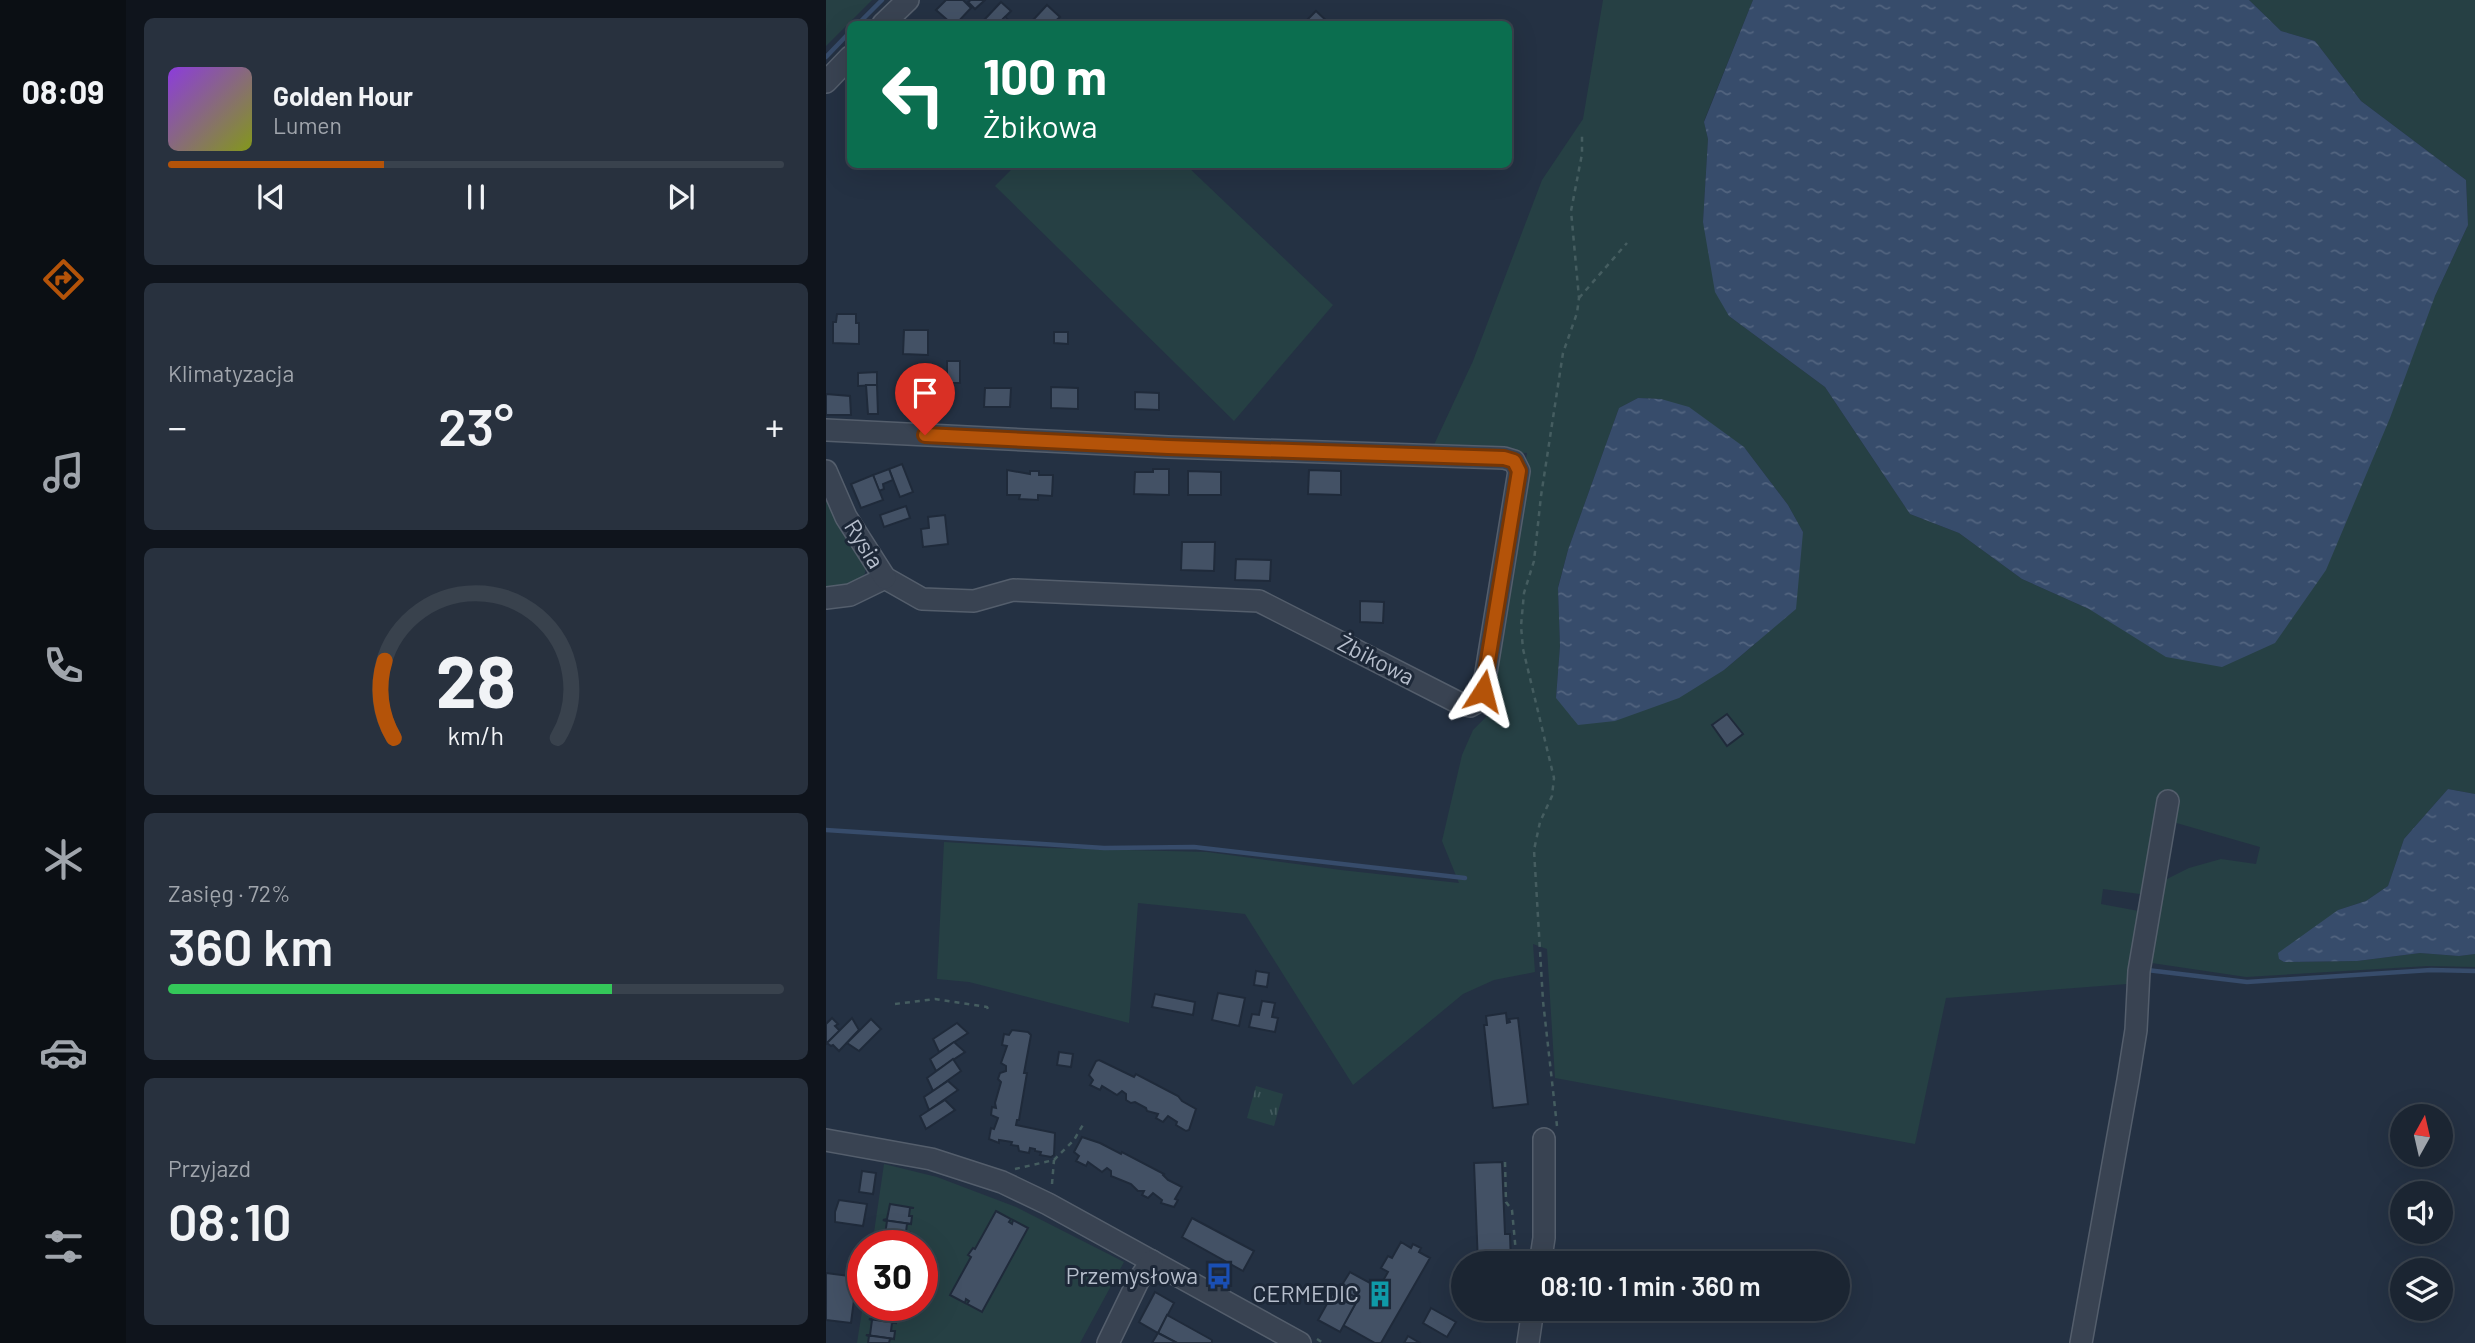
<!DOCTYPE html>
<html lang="pl">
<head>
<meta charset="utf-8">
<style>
	body { margin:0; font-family:Barlow,sans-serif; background:#28313e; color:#f1f3f6; height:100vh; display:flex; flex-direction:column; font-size:26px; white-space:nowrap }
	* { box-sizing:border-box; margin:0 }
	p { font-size:23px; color:#a0a5ac }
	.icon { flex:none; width:38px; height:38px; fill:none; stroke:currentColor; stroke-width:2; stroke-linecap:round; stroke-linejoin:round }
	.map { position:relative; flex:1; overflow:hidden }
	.sheet { display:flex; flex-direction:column; gap:18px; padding:18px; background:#0f141c; width:700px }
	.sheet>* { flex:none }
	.top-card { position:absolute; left:21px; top:21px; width:665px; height:147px; border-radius:10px; box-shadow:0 7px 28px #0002,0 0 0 2px #39424d; background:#0b6e4f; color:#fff; overflow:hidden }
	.needle { width:46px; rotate:8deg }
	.tools { position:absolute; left:1564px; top:1104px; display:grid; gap:14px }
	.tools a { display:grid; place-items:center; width:63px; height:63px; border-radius:50%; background:#1b2532; box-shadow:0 7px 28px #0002,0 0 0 2px #39424d; font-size:35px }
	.speed { position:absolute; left:21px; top:1230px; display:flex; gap:14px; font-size:35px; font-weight:700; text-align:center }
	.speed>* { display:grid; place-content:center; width:91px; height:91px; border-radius:50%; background:#1b2532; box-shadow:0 7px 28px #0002,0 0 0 2px #39424d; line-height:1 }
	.speed .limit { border:10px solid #d22; background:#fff; color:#111 }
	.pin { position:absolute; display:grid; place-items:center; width:60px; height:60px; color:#fff; margin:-72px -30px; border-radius:50% 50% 50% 0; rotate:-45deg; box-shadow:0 0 7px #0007 }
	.pin .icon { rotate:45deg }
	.me { position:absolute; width:77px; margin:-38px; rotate:9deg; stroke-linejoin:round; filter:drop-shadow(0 0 5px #0008) }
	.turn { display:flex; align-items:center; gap:24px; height:147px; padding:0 21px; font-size:32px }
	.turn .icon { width:91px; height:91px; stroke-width:2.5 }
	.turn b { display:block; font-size:49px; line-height:60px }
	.big { font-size:52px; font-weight:600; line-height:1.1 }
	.sheet .widget { flex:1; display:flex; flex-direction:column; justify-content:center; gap:10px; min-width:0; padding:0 24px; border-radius:10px; background:#28313e }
	.sheet .dial { align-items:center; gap:0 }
	.dial svg { height:182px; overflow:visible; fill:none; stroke:#39424d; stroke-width:7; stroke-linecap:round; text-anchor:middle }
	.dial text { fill:#f1f3f6; stroke:none }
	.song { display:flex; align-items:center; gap:21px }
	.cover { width:84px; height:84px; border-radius:10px; background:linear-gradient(135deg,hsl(270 70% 55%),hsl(70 70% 35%)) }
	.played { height:7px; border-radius:4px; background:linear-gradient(90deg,#b45309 35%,#39424d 35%) }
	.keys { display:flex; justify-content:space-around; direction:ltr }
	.heat { display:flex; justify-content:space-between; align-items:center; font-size:38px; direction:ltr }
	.charge { height:10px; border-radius:5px; background:linear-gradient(90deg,#34c759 72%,#39424d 0) }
	.trip { position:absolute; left:625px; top:1251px; width:399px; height:70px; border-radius:35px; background:#1b2532; box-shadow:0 7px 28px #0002,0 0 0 2px #39424d; font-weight:600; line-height:70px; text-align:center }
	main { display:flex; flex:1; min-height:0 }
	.tabs { display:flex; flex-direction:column; width:126px; justify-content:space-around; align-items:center; background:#0b0f14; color:#a0a5ac }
	.tabs .icon { width:49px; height:49px }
	.tabs .current { color:#b45309 }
	.tabs b { font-size:32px; color:#f1f3f6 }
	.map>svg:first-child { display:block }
</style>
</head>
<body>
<main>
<nav class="tabs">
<b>08:09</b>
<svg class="icon current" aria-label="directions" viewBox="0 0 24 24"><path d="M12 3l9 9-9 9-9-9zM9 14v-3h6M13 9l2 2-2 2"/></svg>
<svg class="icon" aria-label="music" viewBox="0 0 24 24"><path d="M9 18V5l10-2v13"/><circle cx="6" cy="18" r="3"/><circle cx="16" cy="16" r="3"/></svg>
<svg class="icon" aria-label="phone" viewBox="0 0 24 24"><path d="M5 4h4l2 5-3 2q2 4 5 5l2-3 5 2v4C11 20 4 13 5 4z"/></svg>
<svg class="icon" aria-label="climate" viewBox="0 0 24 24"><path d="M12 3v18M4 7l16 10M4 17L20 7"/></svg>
<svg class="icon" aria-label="car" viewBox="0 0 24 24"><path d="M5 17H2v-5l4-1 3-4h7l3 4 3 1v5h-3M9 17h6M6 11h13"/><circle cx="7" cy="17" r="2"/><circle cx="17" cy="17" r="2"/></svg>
<svg class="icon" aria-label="filters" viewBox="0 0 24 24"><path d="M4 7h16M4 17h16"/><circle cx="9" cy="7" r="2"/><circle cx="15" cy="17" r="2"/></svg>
</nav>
<section class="sheet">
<div class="widget">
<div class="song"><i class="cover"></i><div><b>Golden Hour</b><p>Lumen</p></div></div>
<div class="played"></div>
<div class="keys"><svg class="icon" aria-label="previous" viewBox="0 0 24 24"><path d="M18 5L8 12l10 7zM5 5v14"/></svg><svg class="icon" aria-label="pause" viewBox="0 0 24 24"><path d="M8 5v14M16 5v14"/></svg><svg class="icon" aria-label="next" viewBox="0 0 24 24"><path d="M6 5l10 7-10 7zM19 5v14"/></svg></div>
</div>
<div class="widget"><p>Klimatyzacja</p>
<div class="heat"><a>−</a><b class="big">23°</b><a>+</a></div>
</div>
<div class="widget dial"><svg viewBox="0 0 100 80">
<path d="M14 69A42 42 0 1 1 86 69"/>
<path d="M14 69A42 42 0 0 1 10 35" stroke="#b45309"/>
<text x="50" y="56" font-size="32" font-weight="700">28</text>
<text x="50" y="72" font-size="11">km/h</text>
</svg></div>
<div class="widget"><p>Zasięg · 72%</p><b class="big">360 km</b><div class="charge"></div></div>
<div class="widget"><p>Przyjazd</p><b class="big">08:10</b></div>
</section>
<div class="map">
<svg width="1649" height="1343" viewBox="0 0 1649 1343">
	<defs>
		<pattern id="park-tufts" width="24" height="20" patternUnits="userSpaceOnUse" patternTransform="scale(1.75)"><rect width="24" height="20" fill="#264044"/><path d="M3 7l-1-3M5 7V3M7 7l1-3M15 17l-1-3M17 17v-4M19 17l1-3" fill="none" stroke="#435a5e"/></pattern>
		<pattern id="water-ripples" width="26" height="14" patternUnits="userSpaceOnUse" patternTransform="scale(1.75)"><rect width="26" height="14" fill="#374c6b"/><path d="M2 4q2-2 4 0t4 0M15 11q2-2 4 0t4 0" fill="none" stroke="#52647f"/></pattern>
	</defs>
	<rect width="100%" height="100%" fill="#243143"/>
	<!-- green -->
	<g fill="#264044" fill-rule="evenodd">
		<path d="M 0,0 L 46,0 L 0,46 Z"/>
		<path d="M 777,0 L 927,0 L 878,121 L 882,139 L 877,222 L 903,316 L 999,387 L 1084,514 L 1133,533 L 1196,579 L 1263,609 L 1609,296 L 1642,225 L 1640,180 L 1535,101 L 1489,41 L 1455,31 L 1423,0 L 1649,0 L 1649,794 L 1622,789 L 1578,839 L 1562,886 L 1540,901 L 1512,910 L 1453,959 L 1458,962 L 1531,961 L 1594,953 L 1633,956 L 1649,954 L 1649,967 L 1602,966 L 1420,977 L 1319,962 L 1335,882 L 1363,868 L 1395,859 L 1430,864 L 1434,847 L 1347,822 L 1321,895 L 1277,889 L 1275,904 L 1318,912 L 1301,984 L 1120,998 L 1089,1144 L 729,1078 L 721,949 L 707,944 L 709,972 L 668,980 L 637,994 L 527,1085 L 419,914 L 312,903 L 303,1023 L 143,982 L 111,979 L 118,842 L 221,848 L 381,852 L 515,870 L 633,883 L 616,841 L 636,755 L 647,730 L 660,717 L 701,453 L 606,449 L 647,361 L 716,180 L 757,119 ZM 812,398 L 835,399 L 918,447 L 962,505 L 977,532 L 930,643 L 898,670 L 730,698 L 734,646 L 732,587 L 742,550 L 793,408 Z"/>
		<path d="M 190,165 L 360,165 L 507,305 L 408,421 L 169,186 Z"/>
		<path d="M 0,487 L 41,558 L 39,573 L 32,584 L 0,593 Z"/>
		<path d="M 58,1164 L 111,1177 L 190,1207 L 298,1262 L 254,1343 L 31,1343 L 37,1305 L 96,1306 L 96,1246 L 46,1246 Z"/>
	</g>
	<!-- park -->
	<path fill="url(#park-tufts)" d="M 430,1086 L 457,1094 L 448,1126 L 421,1118 Z"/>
	<!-- water -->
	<g fill="url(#water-ripples)">
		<path d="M 927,0 L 1423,0 L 1455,31 L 1489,41 L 1535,101 L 1640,180 L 1642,225 L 1609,296 L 1564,418 L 1500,570 L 1449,643 L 1396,667 L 1340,657 L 1263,609 L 1196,579 L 1133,533 L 1084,514 L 999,387 L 903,316 L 889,292 L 877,222 L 882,139 L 878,122 Z"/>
		<path d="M 812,398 L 835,399 L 863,407 L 918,447 L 962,505 L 977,532 L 970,609 L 898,670 L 853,698 L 789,721 L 752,725 L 730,698 L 734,646 L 732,588 L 742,550 L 793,408 Z"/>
		<path d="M 1622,789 L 1649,794 L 1649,954 L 1633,956 L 1594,953 L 1531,961 L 1458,962 L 1453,959 L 1452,953 L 1512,910 L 1540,901 L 1562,886 L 1578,839 Z"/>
	</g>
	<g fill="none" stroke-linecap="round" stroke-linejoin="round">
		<!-- stream -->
		<g stroke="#374c6b" stroke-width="4.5">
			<path d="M 32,24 L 56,0"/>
			<path d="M 0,57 L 24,32"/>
			<path d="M 0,830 L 278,848 L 368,847 L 639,878"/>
			<path d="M 1321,970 L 1421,982 L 1605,970 L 1649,971"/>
		</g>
	</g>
	<!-- building -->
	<g fill="#435165" stroke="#1f2a3a" stroke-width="2">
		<path d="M 120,0 L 137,0 L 145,8 L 130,24 L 126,24 L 110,10 Z"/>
		<path d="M 145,0 L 159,0 L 149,9 L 142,2 Z"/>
		<path d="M 175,2 L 185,11 L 172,24 L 165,24 L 159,19 Z"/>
		<path d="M 221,5 L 234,17 L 226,24 L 214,24 L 208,19 Z"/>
		<path d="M 490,11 L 504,24 L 477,24 Z"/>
		<path d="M 179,17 L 187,24 L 172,24 Z"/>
		<path d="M 11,314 L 30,314 L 30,323 L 33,323 L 33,344 L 7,343 L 7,322 L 10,322 Z"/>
		<path d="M 78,330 L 102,330 L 102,355 L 77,354 Z"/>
		<path d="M 228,332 L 242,332 L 242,344 L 228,343 Z"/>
		<rect x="121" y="361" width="13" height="22"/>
		<path d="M 51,372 L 51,385 L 32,386 L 32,373 Z"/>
		<path d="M 40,385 L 51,385 L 52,414 L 42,414 Z"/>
		<path d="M 225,387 L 252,388 L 252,409 L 225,408 Z"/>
		<path d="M 159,388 L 185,388 L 184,407 L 158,407 Z"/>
		<path d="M 309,392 L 333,393 L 333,410 L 309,409 Z"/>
		<path d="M 0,394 L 24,396 L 25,415 L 0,415 Z"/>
		<path d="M 76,464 L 87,492 L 74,497 L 63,469 Z"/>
		<path d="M 63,469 L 67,480 L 57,484 L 58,489 L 53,491 L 47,475 Z"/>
		<path d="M 327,469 L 343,469 L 343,495 L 308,494 L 309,472 L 327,472 Z"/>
		<path d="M 181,470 L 204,474 L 204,471 L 213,471 L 213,475 L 227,475 L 226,496 L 212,495 L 212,500 L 193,499 L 194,495 L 181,495 Z"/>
		<path d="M 483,470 L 515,471 L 515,495 L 482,494 Z"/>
		<path d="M 362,471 L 395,472 L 395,495 L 362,495 Z"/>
		<path d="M 47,475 L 57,500 L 35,508 L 25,484 Z"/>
		<path d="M 80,506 L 84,518 L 58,527 L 54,515 Z"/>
		<path d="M 119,515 L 122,544 L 97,547 L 95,529 L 103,528 L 102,517 Z"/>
		<path d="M 356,542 L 389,542 L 388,571 L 355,570 Z"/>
		<path d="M 410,559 L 445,560 L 444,581 L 409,580 Z"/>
		<path d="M 534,601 L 558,602 L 557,623 L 534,622 Z"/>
		<path d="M 901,714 L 917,734 L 901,746 L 886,725 Z"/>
		<path d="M 430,971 L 443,973 L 441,987 L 428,985 Z"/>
		<path d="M 392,993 L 419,998 L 413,1026 L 386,1020 Z"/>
		<path d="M 329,994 L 369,1002 L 367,1015 L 326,1007 Z"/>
		<path d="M 436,1001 L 449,1003 L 446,1017 L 452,1018 L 449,1032 L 423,1027 L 426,1014 L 433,1015 Z"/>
		<path d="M 680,1013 L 681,1023 L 684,1022 L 683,1019 L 692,1018 L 702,1104 L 667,1108 L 658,1025 L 661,1025 L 660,1016 Z"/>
		<path d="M 6,1018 L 12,1024 L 9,1026 L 14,1031 L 0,1044 L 0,1024 Z"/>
		<path d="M 26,1018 L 33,1030 L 13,1051 L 7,1045 L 5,1046 L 1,1043 Z"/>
		<path d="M 45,1019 L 55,1029 L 33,1051 L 21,1043 Z"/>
		<path d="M 131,1023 L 142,1033 L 113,1052 L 107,1039 Z"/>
		<path d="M 186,1030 L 202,1032 L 205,1035 L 198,1073 L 201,1073 L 193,1120 L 191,1120 L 190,1125 L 229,1133 L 228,1155 L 225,1157 L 214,1155 L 215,1152 L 209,1151 L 209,1149 L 204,1148 L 203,1153 L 193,1151 L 192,1146 L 185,1145 L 186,1142 L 173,1140 L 173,1143 L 163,1139 L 165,1128 L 168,1129 L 172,1118 L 165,1115 L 166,1107 L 170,1108 L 169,1103 L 175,1082 L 172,1079 L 174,1073 L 180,1071 L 180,1066 L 175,1063 L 181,1046 L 176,1045 L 178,1034 L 183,1035 Z"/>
		<path d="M 128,1042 L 139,1052 L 110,1071 L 104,1059 Z"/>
		<path d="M 233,1052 L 247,1054 L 245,1067 L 231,1065 Z"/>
		<path d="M 127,1059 L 135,1071 L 107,1091 L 101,1078 Z"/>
		<path d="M 273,1060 L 308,1077 L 310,1074 L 352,1096 L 356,1101 L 370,1109 L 363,1130 L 360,1131 L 350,1125 L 351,1122 L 342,1116 L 337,1122 L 330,1118 L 332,1114 L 321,1111 L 320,1108 L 309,1102 L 305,1103 L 300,1100 L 300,1094 L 296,1091 L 291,1095 L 276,1086 L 274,1090 L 264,1085 L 267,1080 L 263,1075 L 270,1061 Z"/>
		<path d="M 122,1081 L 132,1090 L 103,1110 L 98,1097 Z"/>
		<path d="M 119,1100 L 129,1110 L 100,1129 L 94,1116 Z"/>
		<path d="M 256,1137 L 274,1143 L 295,1154 L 296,1152 L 338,1174 L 337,1175 L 342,1180 L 356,1187 L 349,1199 L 352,1200 L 348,1207 L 335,1203 L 336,1200 L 327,1193 L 322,1198 L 316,1195 L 318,1191 L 312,1191 L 305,1184 L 285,1176 L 285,1171 L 281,1168 L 276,1172 L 262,1162 L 260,1166 L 250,1161 L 253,1156 L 248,1152 Z"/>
		<path d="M 676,1162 L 679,1234 L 684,1234 L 685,1264 L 652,1264 L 648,1163 Z"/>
		<path d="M 36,1171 L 50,1173 L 47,1194 L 33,1192 Z"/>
		<path d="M 13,1200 L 41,1204 L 37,1226 L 9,1222 L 9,1212 Z"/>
		<path d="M 64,1204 L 88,1208 L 84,1208 L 83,1216 L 86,1216 L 85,1224 L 57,1220 L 61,1219 Z"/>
		<path d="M 170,1211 L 185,1219 L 183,1222 L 186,1224 L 187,1220 L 202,1228 L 156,1312 L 141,1304 L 143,1301 L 140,1299 L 139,1303 L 124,1295 L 145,1257 L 142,1255 L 147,1248 L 149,1249 Z"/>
		<path d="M 366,1218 L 428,1251 L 417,1271 L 356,1237 Z"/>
		<path d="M 57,1220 L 85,1224 L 81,1224 L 80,1232 L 84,1232 L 83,1240 L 55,1236 L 59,1235 L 61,1221 Z"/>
		<path d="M 55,1236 L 83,1240 L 83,1241 L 79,1240 L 78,1246 L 57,1246 L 59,1237 Z"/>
		<path d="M 575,1242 L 585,1248 L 587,1244 L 595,1248 L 593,1252 L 604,1258 L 555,1343 L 549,1343 L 517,1325 L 532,1299 L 514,1288 L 524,1272 L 553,1288 L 562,1272 L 555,1268 L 562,1256 L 566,1258 Z"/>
		<path d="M 0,1273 L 31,1277 L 25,1323 L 0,1320 Z"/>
		<path d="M 514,1288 L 532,1299 L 514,1332 L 492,1320 L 507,1293 L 511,1295 Z"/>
		<path d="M 329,1292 L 348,1303 L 332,1333 L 313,1322 Z"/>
		<path d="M 48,1306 L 72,1307 L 69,1307 L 67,1315 L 71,1315 L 70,1323 L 43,1319 L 46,1319 Z"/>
		<path d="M 605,1308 L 630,1322 L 621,1337 L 597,1323 Z"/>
		<path d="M 341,1315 L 386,1340 L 386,1343 L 351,1343 L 332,1333 Z"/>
		<path d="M 43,1319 L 70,1323 L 66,1323 L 65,1331 L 69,1331 L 68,1339 L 40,1335 L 44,1335 L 46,1320 Z"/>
		<path d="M 332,1333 L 351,1343 L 326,1343 Z"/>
		<path d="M 40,1335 L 68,1339 L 64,1339 L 63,1343 L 42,1343 L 43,1336 Z"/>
		<path d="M 582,1336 L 594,1343 L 578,1343 Z"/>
	</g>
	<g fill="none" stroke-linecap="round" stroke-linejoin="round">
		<!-- minor casing -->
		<g stroke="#545e6c" stroke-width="24">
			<g id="minor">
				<path d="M 57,24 L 82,0"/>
				<path d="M 0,82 L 24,57"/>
				<path d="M 0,430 L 342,447 L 678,458 L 688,461 L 693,471 L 657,691 L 653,701 L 644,706 L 633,703 L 433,601 L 187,590 L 148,601 L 96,599 L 59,578 L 24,595 L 0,598"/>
				<path d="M 0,471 L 20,517 L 59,578"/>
				<path d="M 0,1140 L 105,1159 L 176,1182 L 222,1204 L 474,1343"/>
				<path d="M 714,1264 L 718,1238 L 718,1139"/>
				<path d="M 282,1343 L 312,1281 L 326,1261"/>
				<path d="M 702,1343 L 707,1309"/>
				<path d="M 1255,1343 L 1302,1080 L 1310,1030 L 1313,971 L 1342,801"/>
			</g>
		</g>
		<!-- path -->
		<g stroke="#455d60" stroke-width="2.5" stroke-dasharray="5 5" stroke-linecap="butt">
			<path d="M 753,298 L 801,243"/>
			<path d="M 69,1004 L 109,999 L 161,1007 L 164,1013"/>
			<path d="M 731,1126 L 717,1001 L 708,850 L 714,822 L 726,796 L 728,778 L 697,649 L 695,626 L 698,593 L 708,561 L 715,496 L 737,353 L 751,313 L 753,298 L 745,211 L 756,154 L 756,133"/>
			<path d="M 679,1162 L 680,1202 L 686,1210 L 691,1264"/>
			<path d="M 189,1169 L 228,1160 L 248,1140 L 258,1123"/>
			<path d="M 226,1184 L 228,1160"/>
			<path d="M 491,1339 L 497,1343"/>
		</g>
		<!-- minor -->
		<use href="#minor" stroke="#394352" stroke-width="21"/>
	</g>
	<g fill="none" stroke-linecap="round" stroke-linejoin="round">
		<!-- route casing -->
		<g stroke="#753606" stroke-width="18">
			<path id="route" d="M 99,435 L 342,447 L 678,458 L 688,461 L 693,471 L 657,691"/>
		</g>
		<!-- route -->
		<use href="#route" stroke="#b45309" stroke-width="12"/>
	</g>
	<!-- icons -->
	<defs>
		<g id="bus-bare" transform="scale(2.1)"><path d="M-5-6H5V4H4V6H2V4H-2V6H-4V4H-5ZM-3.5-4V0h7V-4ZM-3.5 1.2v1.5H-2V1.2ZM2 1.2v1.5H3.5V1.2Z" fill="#1a4fb4" stroke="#1d2838" stroke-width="2.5" paint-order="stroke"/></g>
		<g id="building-bare" transform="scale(2.1)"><path d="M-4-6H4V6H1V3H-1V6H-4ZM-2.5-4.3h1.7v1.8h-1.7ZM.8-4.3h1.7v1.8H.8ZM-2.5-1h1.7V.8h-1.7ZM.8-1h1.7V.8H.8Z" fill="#0f9aa8" stroke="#1d2838" stroke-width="2.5" paint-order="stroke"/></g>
	</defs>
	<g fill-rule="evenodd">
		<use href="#bus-bare" x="393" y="1276"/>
		<use href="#building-bare" x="554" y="1294"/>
	</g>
	<g text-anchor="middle" stroke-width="6" stroke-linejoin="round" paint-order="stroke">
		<!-- street labels -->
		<g font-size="23" fill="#b6becc" stroke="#1d2838">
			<text transform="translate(38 544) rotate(58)" y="8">Rysia</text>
			<text transform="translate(550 660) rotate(27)" y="8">Żbikowa</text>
		</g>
		<!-- poi labels -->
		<g font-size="23" fill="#b6becc" stroke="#1d2838" text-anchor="end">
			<text x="372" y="1284">Przemysłowa</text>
			<text x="533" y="1302">CERMEDIC</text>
		</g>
	</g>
</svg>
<div class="tools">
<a><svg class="needle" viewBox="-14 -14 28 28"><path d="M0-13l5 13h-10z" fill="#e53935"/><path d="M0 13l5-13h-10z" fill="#a0a5ac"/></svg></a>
<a><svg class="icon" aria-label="sound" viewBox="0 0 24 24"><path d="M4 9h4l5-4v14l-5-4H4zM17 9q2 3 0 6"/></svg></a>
<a><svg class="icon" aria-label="layers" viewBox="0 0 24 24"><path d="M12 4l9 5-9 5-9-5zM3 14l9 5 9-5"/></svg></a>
</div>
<div class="speed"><div class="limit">30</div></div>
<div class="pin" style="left:99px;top:435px;background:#d93025"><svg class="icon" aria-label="arrive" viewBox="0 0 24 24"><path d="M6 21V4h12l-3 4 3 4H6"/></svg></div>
<svg class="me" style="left:657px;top:691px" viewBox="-20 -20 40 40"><path d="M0-17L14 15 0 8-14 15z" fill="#b45309" stroke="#fff" stroke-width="4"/></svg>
<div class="trip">08:10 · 1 min · 360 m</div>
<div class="top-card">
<div class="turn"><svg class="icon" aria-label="left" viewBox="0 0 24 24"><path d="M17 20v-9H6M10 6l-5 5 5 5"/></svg><div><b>100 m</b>Żbikowa</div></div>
</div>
</div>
</main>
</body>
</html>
